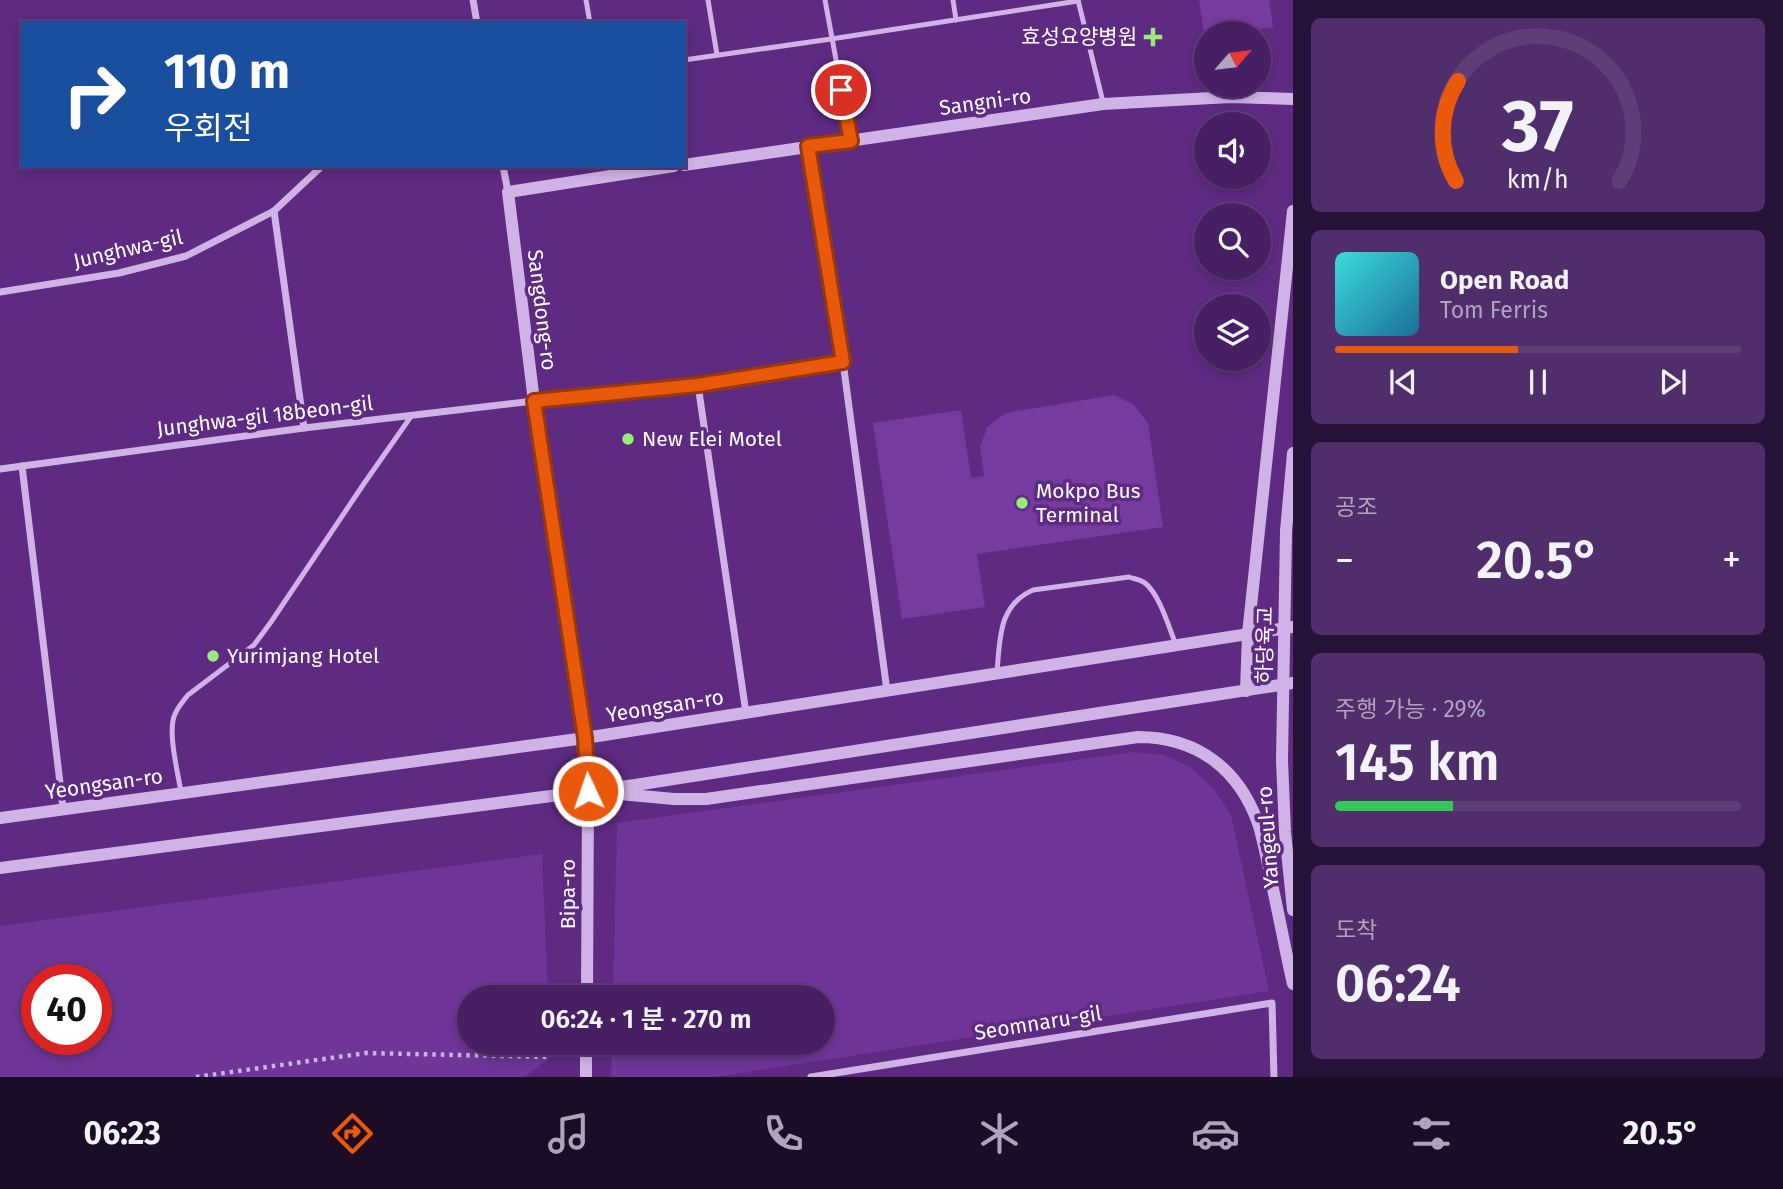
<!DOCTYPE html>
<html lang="ko">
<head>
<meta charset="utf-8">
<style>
	body { margin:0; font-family:"Fira Sans","Noto Sans KR",sans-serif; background:#502d6b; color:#f1f3f6; height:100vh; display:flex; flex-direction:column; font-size:26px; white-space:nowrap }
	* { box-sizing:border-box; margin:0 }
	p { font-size:23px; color:#b0a3be }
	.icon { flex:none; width:38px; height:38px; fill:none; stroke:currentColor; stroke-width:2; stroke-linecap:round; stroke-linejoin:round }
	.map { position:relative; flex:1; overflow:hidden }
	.details { display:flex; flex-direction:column; gap:18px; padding:18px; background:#261236; width:490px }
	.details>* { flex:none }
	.guide { position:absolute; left:21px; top:21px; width:665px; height:147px; border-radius:0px; box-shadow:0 4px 10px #0003,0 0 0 2px #5e3e77; background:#1a4fa0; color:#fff; overflow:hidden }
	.needle { width:46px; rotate:62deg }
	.controls { position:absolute; left:1194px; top:21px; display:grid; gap:14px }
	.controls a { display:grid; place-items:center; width:77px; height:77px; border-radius:50%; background:#462062; box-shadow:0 4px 10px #0003,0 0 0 2px #5e3e77; font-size:35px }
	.speed { position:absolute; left:21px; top:964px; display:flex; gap:14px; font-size:35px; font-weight:700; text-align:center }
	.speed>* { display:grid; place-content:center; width:91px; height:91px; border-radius:50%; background:#462062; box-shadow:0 4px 10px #0003,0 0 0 2px #5e3e77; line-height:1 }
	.speed .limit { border:10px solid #d22; background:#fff; color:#111 }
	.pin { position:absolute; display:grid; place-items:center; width:60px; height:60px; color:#fff; margin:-30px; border:4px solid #fff; border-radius:50%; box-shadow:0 2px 7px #0007 }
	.me { position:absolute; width:77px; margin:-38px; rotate:357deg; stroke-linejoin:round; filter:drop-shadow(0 0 5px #0008) }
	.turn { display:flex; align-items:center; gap:24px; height:147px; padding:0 28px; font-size:32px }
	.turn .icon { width:91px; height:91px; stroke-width:2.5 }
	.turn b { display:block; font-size:49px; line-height:60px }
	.big { font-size:52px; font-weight:600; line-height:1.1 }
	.details .tile { flex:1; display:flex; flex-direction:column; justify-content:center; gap:10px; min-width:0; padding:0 24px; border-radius:10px; background:#502d6b }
	.details .dial { align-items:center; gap:0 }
	.dial svg { height:182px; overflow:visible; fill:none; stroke:#5e3e77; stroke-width:7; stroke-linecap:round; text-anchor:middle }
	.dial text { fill:#f1f3f6; stroke:none }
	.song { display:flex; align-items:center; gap:21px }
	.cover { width:84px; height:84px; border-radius:10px; background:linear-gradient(135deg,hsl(180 70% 55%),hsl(200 70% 35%)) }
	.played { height:7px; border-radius:4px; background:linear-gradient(90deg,#ea580c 45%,#5e3e77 45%) }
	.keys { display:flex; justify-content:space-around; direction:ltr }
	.heat { display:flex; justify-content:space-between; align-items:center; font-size:38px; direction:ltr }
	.charge { height:10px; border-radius:5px; background:linear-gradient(90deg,#34c759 29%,#5e3e77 0) }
	.trip { position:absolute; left:457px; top:985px; width:378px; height:70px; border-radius:35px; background:#462062; box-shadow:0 4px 10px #0003,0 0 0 2px #5e3e77; font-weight:600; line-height:70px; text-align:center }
	.dock { display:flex; height:112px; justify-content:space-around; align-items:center; background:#1c0d27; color:#b0a3be }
	.dock .icon { width:49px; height:49px }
	.dock .current { color:#ea580c }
	.dock b { font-size:32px; color:#f1f3f6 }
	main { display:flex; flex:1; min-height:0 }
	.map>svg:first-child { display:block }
</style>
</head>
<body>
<main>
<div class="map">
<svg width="1293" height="1077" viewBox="0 0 1293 1077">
	<rect width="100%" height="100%" fill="#5e2a82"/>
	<!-- green -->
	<g fill="#6f3599" fill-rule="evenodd">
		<path d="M 1134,752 L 1164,755 L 1190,767 L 1213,788 L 1231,815 L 1269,991 L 715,1077 L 611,1077 L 612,1043 L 822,1043 L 822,998 L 613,997 L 617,823 Z"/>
		<path d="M 542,854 L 548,997 L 469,998 L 469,1043 L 550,1043 L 551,1057 L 525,1077 L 0,1077 L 0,926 ZM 37,980 L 96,980 L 96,1040 L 37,1040 Z"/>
	</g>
	<!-- building -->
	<g fill="#753b9e">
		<path d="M 1199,0 L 1269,0 L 1273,27 L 1227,33 L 1204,33 Z"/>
		<path d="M 1114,395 L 1133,404 L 1148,423 L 1163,527 L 977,554 L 985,607 L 902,619 L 873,423 L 961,410 L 971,478 L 984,476 L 980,447 L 987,427 L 1006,413 Z"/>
	</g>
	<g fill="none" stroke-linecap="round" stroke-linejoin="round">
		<!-- path -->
		<path stroke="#d0b3e6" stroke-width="4.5" stroke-dasharray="3.5 5" stroke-linecap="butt" d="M 196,1077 L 366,1053 L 551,1057"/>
		<!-- service -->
		<g stroke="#d0b3e6" stroke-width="5">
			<path d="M 586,0 L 590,23"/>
			<path d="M 708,0 L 717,55"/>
			<path d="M 825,0 L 851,141"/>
			<path d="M 953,0 L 956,20"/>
			<path d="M 1078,0 L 1103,102"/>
			<path d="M 684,60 L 831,39 L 1078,1"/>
			<path d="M 997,672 C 1000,640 998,605 1033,590 L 1129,577 C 1135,579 1141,580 1145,583 C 1160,595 1169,628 1176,645"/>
			<path d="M 181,792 C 178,773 167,731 175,714 C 178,707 183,701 188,695 L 254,645 L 271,622 L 363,485 L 412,415"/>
		</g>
		<!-- minor -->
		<g stroke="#d0b3e6" stroke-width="7">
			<path d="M 473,0 L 477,23"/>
			<path d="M 808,146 L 843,362 L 887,691"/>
			<path d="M 503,166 L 508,192"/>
			<path d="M 274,211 L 304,428"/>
			<path d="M 0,292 L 119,273 L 186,256 L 274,211 L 322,166"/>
			<path d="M 698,385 L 746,713"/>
			<path d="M 22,466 L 63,808"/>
			<path d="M 0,469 L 304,428 L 534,401 L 698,385 L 843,362"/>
			<path d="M 811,1077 L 1272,1003 L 1274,1077"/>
		</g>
		<!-- tertiary -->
		<g stroke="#d0b3e6" stroke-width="12">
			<path d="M 684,165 L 1103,104 L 1230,97 L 1293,99"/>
			<path d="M 1286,531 L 1293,453"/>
			<path d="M 1246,691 L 1248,634 L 1293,211"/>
			<path d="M 1282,760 L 1285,832 L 1293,910"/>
			<path d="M 609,793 L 674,799 L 706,799 L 1138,737 C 1198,737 1240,770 1259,826 C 1265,847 1269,869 1273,889 C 1280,921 1286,953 1293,984"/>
			<path d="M 0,818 L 585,738 L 1293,627"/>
			<path d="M 0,868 L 635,785 L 1293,683"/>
			<path d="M 587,998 L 588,791 L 585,738 L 534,401 L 508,192 L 674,166"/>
			<path d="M 586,1077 L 586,1043"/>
		</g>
		<!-- tertiary-bridge -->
		<path stroke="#d0b3e6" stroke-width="12" d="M 1282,760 L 1286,531"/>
	</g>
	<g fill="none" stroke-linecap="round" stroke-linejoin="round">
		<!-- route casing -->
		<g stroke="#983908" stroke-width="18">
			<path id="route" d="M 588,791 L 585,738 L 534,401 L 698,385 L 843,362 L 808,146 L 851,141 L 841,90"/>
		</g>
		<!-- route -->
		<use href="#route" stroke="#ea580c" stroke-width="12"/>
	</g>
	<!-- markers -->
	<g fill="#98ec7a" stroke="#5e2a82" stroke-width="2.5">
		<path d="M1149.5 26.5h7v7h7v7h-7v7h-7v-7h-7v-7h7z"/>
		<circle cx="628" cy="439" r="7"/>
		<circle cx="1022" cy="503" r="7"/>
		<circle cx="213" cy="656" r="7"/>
	</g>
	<g text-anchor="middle" stroke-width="7" stroke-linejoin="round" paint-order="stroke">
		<!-- poi labels -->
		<g font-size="21" fill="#fff" stroke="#5e2a82" text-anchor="start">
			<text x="1137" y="44" text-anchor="end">효성요양병원</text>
			<text x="642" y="446">New Elei Motel</text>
			<text x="1036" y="498">Mokpo Bus<tspan x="1036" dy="24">Terminal</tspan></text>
			<text x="227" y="663">Yurimjang Hotel</text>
		</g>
		<!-- street labels -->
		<g font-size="21" fill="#fff" stroke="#5e2a82">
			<text transform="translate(985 102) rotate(-8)" y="7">Sangni-ro</text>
			<text transform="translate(128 249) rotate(-13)" y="7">Junghwa-gil</text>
			<text transform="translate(542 310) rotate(83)" y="7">Sangdong-ro</text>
			<text transform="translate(265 416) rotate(-7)" y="7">Junghwa-gil 18beon-gil</text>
			<text transform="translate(1265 645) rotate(-89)" y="7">하당육교</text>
			<text transform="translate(665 706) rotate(-9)" y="7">Yeongsan-ro</text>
			<text transform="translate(104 784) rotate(-8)" y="7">Yeongsan-ro</text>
			<text transform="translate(1268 837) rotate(-94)" y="7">Yangeul-ro</text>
			<text transform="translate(568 894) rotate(-90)" y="7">Bipa-ro</text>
			<text transform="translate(1038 1023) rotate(-9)" y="7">Seomnaru-gil</text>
		</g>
	</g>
</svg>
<div class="controls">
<a><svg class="needle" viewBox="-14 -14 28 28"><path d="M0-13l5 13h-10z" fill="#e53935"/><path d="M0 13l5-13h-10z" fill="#b0a3be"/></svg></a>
<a><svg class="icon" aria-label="sound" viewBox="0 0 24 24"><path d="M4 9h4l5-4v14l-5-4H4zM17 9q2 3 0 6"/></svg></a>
<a><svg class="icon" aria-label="search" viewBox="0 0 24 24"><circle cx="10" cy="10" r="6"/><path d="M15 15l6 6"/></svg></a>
<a><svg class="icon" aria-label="layers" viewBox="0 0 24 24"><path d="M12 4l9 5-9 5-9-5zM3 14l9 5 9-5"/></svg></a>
</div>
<div class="speed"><div class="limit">40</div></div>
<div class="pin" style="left:841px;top:90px;background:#d93025"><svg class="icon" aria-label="arrive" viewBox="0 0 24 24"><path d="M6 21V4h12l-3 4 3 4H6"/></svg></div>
<svg class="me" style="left:588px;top:791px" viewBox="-20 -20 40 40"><circle r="17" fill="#ea580c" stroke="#fff" stroke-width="3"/><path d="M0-11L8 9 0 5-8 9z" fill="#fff"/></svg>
<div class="trip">06:24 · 1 분 · 270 m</div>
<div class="guide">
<div class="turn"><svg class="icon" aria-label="right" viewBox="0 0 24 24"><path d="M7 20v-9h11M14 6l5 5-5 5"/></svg><div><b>110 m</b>우회전</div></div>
</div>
</div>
<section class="details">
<div class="tile dial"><svg viewBox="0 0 100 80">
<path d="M14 69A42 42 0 1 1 86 69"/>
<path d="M14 69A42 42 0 0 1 15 25" stroke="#ea580c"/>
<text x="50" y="56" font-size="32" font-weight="700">37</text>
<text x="50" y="72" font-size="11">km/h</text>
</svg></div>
<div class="tile">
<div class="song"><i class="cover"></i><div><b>Open Road</b><p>Tom Ferris</p></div></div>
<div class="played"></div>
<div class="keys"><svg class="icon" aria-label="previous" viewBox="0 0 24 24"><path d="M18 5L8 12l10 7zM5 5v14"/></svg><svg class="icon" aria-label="pause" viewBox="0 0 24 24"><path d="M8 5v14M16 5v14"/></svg><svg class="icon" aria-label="next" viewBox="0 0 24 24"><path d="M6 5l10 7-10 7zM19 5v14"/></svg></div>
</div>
<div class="tile"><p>공조</p>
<div class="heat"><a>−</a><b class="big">20.5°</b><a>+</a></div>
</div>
<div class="tile"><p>주행 가능 · 29%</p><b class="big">145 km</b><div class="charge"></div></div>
<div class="tile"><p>도착</p><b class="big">06:24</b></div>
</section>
</main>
<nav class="dock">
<b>06:23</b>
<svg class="icon current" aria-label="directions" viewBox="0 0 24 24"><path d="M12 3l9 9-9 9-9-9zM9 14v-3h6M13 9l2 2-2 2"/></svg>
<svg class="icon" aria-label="music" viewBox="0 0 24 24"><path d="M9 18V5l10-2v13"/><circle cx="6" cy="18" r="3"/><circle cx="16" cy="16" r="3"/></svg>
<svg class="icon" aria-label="phone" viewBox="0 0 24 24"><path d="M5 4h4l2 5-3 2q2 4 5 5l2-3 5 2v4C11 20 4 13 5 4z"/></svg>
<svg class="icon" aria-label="climate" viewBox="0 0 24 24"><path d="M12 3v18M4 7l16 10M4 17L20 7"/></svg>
<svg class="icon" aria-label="car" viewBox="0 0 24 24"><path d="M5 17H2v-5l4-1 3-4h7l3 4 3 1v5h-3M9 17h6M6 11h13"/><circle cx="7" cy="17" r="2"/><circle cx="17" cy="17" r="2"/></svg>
<svg class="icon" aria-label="filters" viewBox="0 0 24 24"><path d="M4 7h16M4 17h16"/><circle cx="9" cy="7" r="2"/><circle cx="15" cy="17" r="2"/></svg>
<b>20.5°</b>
</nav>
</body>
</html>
